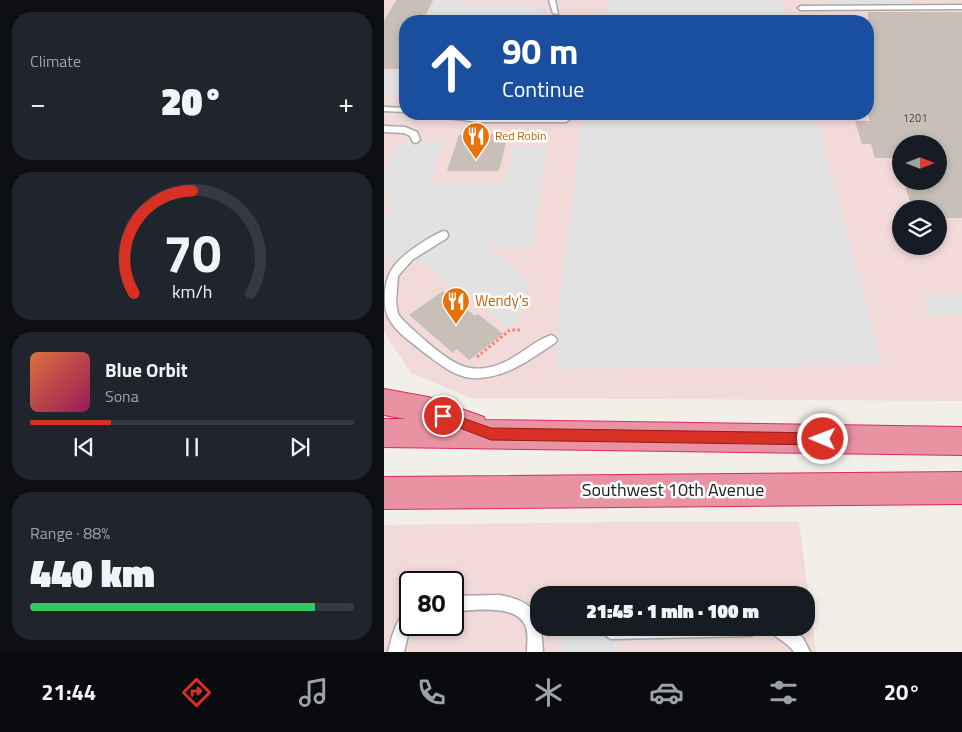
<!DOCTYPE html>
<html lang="en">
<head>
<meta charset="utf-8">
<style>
	body { margin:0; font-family:"Titillium Web",sans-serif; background:#20242c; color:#f1f3f6; height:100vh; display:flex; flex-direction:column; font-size:19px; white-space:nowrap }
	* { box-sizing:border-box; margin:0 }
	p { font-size:16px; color:#9ea1a6 }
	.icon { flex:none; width:28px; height:28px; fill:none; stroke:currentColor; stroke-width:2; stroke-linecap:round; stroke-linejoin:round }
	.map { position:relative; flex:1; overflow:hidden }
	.drawer { display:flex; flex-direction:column; gap:12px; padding:12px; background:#0d0f14; width:384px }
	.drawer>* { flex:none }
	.hud { position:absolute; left:15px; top:15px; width:475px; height:105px; border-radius:20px; box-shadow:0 2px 8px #0003; background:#1a4fa0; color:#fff; overflow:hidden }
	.needle { width:32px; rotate:90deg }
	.buttons { position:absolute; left:508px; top:135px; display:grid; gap:10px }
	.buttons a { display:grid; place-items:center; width:55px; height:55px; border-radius:50%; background:#171b24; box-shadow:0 2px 8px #0003; font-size:25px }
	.speed { position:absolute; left:15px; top:571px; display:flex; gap:10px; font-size:25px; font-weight:700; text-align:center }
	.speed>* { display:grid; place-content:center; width:65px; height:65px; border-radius:50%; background:#171b24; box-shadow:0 2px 8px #0003; line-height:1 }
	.speed .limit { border:2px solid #111; border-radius:8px; background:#fff; color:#111 }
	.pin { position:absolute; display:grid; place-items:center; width:42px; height:42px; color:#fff; margin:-21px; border:2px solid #fff; border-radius:50%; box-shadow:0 1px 5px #0007 }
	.me { position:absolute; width:55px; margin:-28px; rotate:271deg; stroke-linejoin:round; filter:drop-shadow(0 0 4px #0008) }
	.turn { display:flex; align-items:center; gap:18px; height:105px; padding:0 20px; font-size:22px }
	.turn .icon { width:65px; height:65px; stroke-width:2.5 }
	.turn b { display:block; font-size:35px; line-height:42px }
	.big { font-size:38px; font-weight:800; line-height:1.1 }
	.drawer .widget { flex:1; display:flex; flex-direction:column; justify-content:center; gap:8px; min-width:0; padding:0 18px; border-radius:20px; background:#20242c }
	.drawer .dial { align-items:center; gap:0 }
	.dial svg { height:130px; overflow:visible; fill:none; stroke:#363941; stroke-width:7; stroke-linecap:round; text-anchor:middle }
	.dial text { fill:#f1f3f6; stroke:none }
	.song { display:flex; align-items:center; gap:15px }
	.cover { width:60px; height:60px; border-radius:8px; background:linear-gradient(135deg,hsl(20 70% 55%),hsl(330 70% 35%)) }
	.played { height:5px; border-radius:2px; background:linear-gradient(90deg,#d93025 25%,#363941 25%) }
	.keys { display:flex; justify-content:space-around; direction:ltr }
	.heat { display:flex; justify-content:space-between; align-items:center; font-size:28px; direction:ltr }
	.charge { height:8px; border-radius:4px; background:linear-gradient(90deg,#34c759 88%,#363941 0) }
	.trip { position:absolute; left:146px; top:586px; width:285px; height:50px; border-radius:20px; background:#171b24; box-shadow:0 2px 8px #0003; font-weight:800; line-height:50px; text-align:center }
	.dock { display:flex; height:80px; justify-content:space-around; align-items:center; background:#090b0e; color:#9ea1a6 }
	.dock .icon { width:35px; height:35px }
	.dock .active { color:#d93025 }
	.dock b { font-size:22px; color:#f1f3f6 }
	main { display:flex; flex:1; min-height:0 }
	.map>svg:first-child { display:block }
</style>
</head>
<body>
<main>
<section class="drawer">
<div class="widget"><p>Climate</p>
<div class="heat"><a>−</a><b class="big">20°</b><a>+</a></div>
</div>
<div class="widget dial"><svg viewBox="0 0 100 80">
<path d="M14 69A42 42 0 1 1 86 69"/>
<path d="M14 69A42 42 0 0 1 50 6" stroke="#d93025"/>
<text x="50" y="56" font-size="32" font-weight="700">70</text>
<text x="50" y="72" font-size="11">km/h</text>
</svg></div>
<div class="widget">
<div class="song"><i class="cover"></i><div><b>Blue Orbit</b><p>Sona</p></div></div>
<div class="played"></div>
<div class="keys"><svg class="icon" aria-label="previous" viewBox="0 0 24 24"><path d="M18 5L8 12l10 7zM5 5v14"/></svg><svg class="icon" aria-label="pause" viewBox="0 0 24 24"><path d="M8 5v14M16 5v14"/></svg><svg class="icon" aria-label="next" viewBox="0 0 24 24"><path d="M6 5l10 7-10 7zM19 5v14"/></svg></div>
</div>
<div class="widget"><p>Range · 88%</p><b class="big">440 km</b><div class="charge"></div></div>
</section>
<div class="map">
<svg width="579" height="652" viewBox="0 0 579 652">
	<rect width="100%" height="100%" fill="#f2efe9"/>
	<!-- commercial -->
	<g fill="#f2dad9" fill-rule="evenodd">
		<path d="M 0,0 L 578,0 L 578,401 L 87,398 L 27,373 L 0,332 ZM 21,21 L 484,21 L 484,114 L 21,114 ZM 516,144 L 554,144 L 554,181 L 516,181 ZM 516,209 L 554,209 L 554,246 L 516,246 Z"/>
		<path d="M 230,522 L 415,522 L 432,652 L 0,652 L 0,525 ZM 26,582 L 69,582 L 69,625 L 26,625 ZM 155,595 L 422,595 L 422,628 L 155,628 Z"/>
	</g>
	<!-- parking -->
	<g fill="#e2e2e2">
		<path d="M 52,0 L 75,0 L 74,4 L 158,4 L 157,9 L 164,9 L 161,21 L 42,21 Z"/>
		<path d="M 226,0 L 396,0 L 407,21 L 210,21 L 210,17 L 219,17 L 225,7 Z"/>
		<path d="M 444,0 L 525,0 L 527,4 L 446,5 Z"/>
		<path d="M 21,66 L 21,94 L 0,94 L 0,70 L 19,70 Z"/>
		<path d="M 199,114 L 431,114 L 498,365 L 172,369 L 175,308 Z"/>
		<path d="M 13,141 L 60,141 L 47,182 L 121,182 L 130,146 L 164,146 L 147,247 L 104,247 L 145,279 L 137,314 L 126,329 L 39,263 L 22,255 L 5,261 L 0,251 L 0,218 L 4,215 L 6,194 L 0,193 L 0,174 Z"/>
		<path d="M 578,293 L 578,315 L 545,315 L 538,294 Z"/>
		<path d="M 179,628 L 234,628 L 233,652 L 177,652 Z"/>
	</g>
	<!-- building -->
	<g fill="#c7bfb8">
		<path d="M 12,0 L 49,0 L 39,21 L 21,21 L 21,58 L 16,69 L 0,69 L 0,21 Z"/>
		<path d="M 484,12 L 579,12 L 579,218 L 554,218 L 554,209 L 529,209 L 519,181 L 554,181 L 554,144 L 516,144 L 516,158 L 491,158 L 487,144 L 478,144 L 471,121 L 486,121 L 484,116 Z"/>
		<path d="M 124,134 L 115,171 L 63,171 L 75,135 Z"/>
		<path d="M 59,291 L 91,316 L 94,314 L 119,334 L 85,360 L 73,349 L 69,353 L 25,315 Z"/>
	</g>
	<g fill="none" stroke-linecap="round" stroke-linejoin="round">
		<!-- lane casing -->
		<g stroke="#a9a9a9" stroke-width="3">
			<g id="lane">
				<path d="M 165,0 L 171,0 L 174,14 L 169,13 Z"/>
				<path d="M 579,5 L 579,9 L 417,10 L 414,8 L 417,6 Z"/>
				<path d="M 0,107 L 21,108 L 21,112 L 0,111 Z"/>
				<path d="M 44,114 L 69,114 L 95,116 L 182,116 L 186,119 L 182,122 L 95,122 L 48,116 Z"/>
				<path d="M 0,126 L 21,127 L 33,132 L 36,140 L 32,143 L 29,142 L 26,136 L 20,133 L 0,132 Z"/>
				<path d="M 59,231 L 63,232 L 64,235 L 63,238 L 28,260 L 14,276 L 12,302 L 14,314 L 17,318 C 31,332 64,363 82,367 C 96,371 111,367 123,361 C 138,353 151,341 167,335 L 171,337 L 173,340 L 171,343 C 148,358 125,376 96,378 C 75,380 58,366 42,354 C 30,344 11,332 4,317 C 1,311 1,304 1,298 C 0,269 16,257 39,242 C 45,238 52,234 59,231 Z"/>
				<path d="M 115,595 C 133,598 155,605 155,628 L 157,628 L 159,652 L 143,652 C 143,643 145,633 141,625 C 131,603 88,611 69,611 L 69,596 Z"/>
				<path d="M 26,610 L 26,625 L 30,625 L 24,635 L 20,652 L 4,652 C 8,638 11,617 26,610 Z"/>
				<path d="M 221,628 L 375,628 L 372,633 L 367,636 L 227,639 L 222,636 L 219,631 Z"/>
				<path d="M 384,628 L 408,628 L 419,638 L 426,652 L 410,652 C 403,641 388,637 384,628 Z"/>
			</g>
		</g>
		<!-- highway casing -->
		<g stroke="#dc2a67" stroke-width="2">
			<g id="highway">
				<path d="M 0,389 L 44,397 L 100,417 L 101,420 L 579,427 L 579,455 L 0,447 L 0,419 L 22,419 L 0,415 Z"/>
				<path d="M 579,472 L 579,504 L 0,509 L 0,477 Z"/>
			</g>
		</g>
		<!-- path -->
		<path stroke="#fa8072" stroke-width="3" stroke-dasharray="2.5 2.5" stroke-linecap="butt" d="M 93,357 L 126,330 L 136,330"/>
		<!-- lane -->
		<use href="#lane" fill="#fff" fill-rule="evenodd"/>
		<!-- highway -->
		<use href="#highway" fill="#e892a2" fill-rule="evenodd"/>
	</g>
	<!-- route -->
	<path fill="#d93025" stroke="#8d1f18" d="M 59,411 L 107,428 L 439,433 L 443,435 L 445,439 L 443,443 L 439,445 L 107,440 L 55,420 L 53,416 L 55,412 Z"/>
	<!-- icons -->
	<defs>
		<g id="restaurant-pin" transform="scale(1.4375)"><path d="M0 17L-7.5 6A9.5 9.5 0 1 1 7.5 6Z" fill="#e8710a" stroke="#fff"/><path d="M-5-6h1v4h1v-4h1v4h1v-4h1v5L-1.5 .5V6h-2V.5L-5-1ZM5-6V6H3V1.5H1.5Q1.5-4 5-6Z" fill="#fff"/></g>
	</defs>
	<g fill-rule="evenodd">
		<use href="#restaurant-pin" x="92" y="136"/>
		<use href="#restaurant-pin" x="72" y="301"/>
	</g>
	<g text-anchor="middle" stroke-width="5" stroke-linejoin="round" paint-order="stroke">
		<!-- far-number labels -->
		<g font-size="11" fill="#4b4948">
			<text x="531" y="122">1201</text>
		</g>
		<!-- far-food labels -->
		<g font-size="12" fill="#c56008" stroke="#fff" text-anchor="start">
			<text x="111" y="140">Red Robin</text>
		</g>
		<!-- food labels -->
		<g font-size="15" fill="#c56008" stroke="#fff" text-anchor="start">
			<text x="91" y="306">Wendy's</text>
		</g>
		<!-- near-street labels -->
		<g font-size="18" fill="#222" stroke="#fff">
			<text x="289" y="496">Southwest 10th Avenue</text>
		</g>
	</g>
</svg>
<div class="buttons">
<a><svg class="needle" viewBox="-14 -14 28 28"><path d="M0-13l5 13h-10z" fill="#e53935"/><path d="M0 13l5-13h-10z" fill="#9ea1a6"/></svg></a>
<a><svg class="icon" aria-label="layers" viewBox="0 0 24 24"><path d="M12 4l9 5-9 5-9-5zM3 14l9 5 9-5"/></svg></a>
</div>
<div class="speed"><div class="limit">80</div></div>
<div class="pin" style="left:59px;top:416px;background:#d93025"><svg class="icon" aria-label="arrive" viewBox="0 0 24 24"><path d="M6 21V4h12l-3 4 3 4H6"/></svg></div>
<svg class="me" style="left:439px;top:439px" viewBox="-20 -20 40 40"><circle r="17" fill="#d93025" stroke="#fff" stroke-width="3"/><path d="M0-11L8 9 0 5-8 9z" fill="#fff"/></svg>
<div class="trip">21:45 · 1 min · 100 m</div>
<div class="hud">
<div class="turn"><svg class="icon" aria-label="ahead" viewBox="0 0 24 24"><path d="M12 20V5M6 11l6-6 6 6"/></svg><div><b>90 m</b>Continue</div></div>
</div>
</div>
</main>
<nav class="dock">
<b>21:44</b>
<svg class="icon active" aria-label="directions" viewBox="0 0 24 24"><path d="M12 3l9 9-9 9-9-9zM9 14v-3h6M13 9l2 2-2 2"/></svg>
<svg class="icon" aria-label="music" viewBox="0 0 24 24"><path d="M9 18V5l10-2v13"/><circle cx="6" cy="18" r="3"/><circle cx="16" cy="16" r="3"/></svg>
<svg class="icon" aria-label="phone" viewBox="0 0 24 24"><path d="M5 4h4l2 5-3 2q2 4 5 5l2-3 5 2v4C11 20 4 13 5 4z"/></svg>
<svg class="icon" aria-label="climate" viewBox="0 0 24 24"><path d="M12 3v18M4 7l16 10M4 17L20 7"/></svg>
<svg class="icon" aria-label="car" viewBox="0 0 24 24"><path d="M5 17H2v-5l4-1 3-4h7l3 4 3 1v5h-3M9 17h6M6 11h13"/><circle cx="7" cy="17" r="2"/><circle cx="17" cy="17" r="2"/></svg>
<svg class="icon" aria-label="filters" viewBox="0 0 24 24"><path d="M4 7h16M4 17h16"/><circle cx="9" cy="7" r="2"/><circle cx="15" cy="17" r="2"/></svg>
<b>20°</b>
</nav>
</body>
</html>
